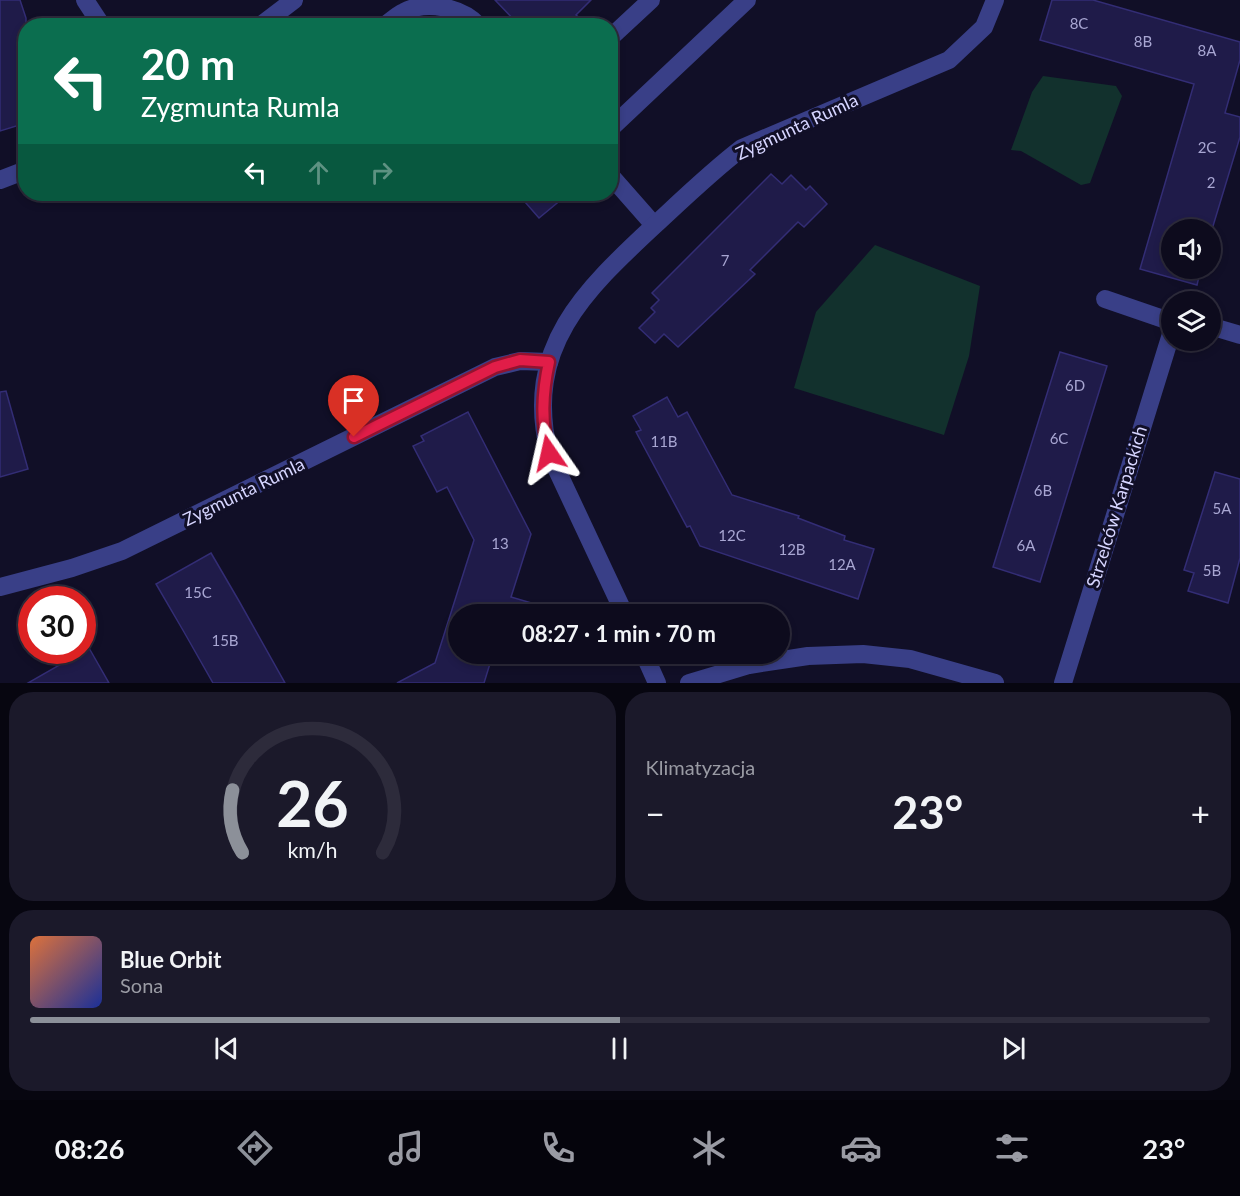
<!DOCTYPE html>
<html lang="pl">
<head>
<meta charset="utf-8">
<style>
	body { margin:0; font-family:Lato,sans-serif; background:#1b192a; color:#f1f3f6; height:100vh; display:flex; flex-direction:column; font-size:22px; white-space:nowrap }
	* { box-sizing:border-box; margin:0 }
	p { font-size:20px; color:#9a9ba4 }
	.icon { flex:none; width:33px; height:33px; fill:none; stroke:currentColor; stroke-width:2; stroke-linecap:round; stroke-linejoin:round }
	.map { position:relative; height:683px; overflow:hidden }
	.side { display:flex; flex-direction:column; gap:9px; padding:9px; background:#070610; flex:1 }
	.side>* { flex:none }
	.hud { position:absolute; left:18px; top:18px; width:600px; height:183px; border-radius:24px; box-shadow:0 3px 9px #0003,0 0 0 2px #2d2b3b; background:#0b6e4f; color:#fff; overflow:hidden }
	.controls { position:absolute; left:1161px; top:219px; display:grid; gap:12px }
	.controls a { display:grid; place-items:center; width:60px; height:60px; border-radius:50%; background:#0d0b1d; box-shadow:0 3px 9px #0003,0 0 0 2px #2d2b3b; font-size:30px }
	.speed { position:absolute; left:18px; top:586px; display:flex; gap:12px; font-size:30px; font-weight:700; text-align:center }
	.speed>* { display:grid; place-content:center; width:78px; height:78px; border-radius:50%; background:#0d0b1d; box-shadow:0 3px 9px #0003,0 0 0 2px #2d2b3b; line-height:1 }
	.speed .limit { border:9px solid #d22; background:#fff; color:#111 }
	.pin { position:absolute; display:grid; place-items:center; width:51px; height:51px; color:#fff; margin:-62px -26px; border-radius:50% 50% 50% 0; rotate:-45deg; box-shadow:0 0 6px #0007 }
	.pin .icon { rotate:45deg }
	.me { position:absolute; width:66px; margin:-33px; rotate:349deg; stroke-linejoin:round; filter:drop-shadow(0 0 4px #0008) }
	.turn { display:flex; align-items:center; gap:21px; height:126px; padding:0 24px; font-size:27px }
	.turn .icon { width:78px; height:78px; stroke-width:2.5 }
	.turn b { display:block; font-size:42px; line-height:51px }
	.lanes { display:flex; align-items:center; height:57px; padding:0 24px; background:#0003; justify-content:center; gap:30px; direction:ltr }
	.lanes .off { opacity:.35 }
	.big { font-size:45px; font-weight:700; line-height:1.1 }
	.side .widget { flex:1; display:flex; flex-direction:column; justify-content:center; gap:9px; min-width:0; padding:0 21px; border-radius:24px; background:#1b192a }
	.side .dial { align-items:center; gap:0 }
	.dial svg { height:156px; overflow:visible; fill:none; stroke:#2d2b3b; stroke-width:7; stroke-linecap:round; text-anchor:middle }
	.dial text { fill:#f1f3f6; stroke:none }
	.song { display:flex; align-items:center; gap:18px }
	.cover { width:72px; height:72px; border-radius:9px; background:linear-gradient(135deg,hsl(20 70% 55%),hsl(230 70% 35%)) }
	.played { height:6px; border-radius:3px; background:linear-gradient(90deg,#8c9099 50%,#2d2b3b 50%) }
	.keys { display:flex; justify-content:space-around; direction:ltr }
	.heat { display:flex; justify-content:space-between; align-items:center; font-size:33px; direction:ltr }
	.side .tiles { flex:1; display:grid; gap:9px; grid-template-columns:1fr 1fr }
	.widget:last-child { grid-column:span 2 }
	.trip { position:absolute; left:448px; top:604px; width:342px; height:60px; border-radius:30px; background:#0d0b1d; box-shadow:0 3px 9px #0003,0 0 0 2px #2d2b3b; font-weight:700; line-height:60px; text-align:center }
	.menu { display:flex; height:96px; justify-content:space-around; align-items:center; background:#05040c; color:#9a9ba4 }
	.menu .icon { width:42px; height:42px }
	.menu .selected { color:#8c9099 }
	.menu b { font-size:27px; color:#f1f3f6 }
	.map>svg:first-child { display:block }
</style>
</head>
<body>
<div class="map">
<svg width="1240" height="683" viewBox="0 0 1240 683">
	<rect width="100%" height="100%" fill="#110f27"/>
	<!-- green -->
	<g fill="#12312d">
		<path d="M 1043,76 L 1116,86 L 1122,96 L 1090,183 L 1081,185 L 1021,151 L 1011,150 L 1032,92 Z"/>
		<path d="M 875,245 L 980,286 L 969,356 L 944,435 L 794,388 L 816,312 Z"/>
	</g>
	<!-- building -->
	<g fill="#1f1b49" stroke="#332d75" stroke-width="1.5">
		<path d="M 0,0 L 20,0 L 26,18 L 26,123 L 0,131 Z"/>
		<path d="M 495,0 L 591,0 L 576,15 L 590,26 L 520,26 Z"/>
		<path d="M 1052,0 L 1093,0 L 1240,42 L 1240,60 L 1225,113 L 1240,117 L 1240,137 L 1210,236 L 1210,230 L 1172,230 L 1172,268 L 1201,268 L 1197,285 L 1140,269 L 1194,84 L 1040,40 Z"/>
		<path d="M 771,174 L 782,184 L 791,175 L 806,190 L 810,186 L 827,204 L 804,227 L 798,222 L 750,270 L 755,274 L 678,347 L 664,334 L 655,343 L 639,328 L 655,312 L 651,308 L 659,300 L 652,293 Z"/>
		<path d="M 518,194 L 568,194 L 539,218 Z"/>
		<path d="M 1060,352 L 1107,366 L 1040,582 L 993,567 Z"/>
		<path d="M 6,391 L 28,469 L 0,477 L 0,392 Z"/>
		<path d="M 667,397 L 678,417 L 687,412 L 732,495 L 799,516 L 798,518 L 845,536 L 844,540 L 874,549 L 858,599 L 700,546 L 690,526 L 687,527 L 636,432 L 641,430 L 633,416 Z"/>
		<path d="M 468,412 L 531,534 L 511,597 L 552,609 L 552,615 L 459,615 L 459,654 L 493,654 L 484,683 L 397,683 L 435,663 L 474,540 L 447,487 L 437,492 L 413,446 L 424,441 L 421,436 Z"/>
		<path d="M 1215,472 L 1240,479 L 1240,558 L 1228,603 L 1188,591 L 1194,573 L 1184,570 Z"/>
		<path d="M 211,553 L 239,601 L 285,683 L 213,683 L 184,632 L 156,584 Z"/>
		<path d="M 89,648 L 109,683 L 28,683 Z"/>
	</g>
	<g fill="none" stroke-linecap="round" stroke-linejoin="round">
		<!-- street -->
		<g stroke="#393f87" stroke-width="18">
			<path d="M 85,0 L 102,26"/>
			<path d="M 260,26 L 294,0"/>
			<path d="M 384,26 C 391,21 397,15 404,12 C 426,0 462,7 479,26"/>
			<path d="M 610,38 L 651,0"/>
			<path d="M 610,129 L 747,0"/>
			<path d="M 610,175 L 654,225"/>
			<path d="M 0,180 L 26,170"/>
			<path d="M 1105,299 L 1172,322"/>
			<path d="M 1210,326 L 1240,335"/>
			<path d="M 0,587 L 72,568 L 122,551 L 495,367 L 520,361 L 549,362"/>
			<path d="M 625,615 L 549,453 C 523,347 585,290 656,224 C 684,198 712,171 742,148 L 949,60 L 984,27 L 995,0"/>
			<path d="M 644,654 L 657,683"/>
			<path d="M 689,683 L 749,665 L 808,656 L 863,654 L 910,659 L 995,683"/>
			<path d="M 1063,683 L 1172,331"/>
		</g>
	</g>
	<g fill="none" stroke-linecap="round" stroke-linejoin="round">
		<!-- route casing -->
		<g stroke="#92132f" stroke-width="15">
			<path id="route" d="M 354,437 L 495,367 L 520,360 L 549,362 C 542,394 541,422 549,453"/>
		</g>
		<!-- route -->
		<use href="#route" stroke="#e11d48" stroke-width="10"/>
	</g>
	<g text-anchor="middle" stroke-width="6" stroke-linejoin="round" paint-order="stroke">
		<!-- number labels -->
		<g font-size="15" fill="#a8a6d2">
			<text x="1079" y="29">8C</text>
			<text x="1143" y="47">8B</text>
			<text x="1207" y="56">8A</text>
			<text x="1207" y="153">2C</text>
			<text x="1211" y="188">2</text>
			<text x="725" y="266">7</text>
			<text x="1075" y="391">6D</text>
			<text x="1059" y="444">6C</text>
			<text x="664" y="447">11B</text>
			<text x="1043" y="496">6B</text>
			<text x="1222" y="514">5A</text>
			<text x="732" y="541">12C</text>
			<text x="500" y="549">13</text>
			<text x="1026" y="551">6A</text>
			<text x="792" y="555">12B</text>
			<text x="842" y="570">12A</text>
			<text x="1212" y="576">5B</text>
			<text x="198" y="598">15C</text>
			<text x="225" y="646">15B</text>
		</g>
		<!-- street labels -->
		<g font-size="18" fill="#d6d5ff" stroke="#110f27">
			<text transform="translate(797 127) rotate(-25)" y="6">Zygmunta Rumla</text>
			<text transform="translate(244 492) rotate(-26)" y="6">Zygmunta Rumla</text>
			<text transform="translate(1117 507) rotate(-73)" y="6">Strzelców Karpackich</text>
		</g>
	</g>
</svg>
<div class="controls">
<a><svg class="icon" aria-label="sound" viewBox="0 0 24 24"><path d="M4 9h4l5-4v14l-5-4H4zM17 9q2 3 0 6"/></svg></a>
<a><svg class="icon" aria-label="layers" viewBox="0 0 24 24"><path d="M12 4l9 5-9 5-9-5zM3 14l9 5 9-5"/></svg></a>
</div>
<div class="speed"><div class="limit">30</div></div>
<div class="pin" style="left:354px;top:437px;background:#d93025"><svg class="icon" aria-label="arrive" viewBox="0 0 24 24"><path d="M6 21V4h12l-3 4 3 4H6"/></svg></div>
<svg class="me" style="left:549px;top:453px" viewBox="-20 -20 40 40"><path d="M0-17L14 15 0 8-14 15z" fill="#e11d48" stroke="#fff" stroke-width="4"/></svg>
<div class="trip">08:27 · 1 min · 70 m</div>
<div class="hud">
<div class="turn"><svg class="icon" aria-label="left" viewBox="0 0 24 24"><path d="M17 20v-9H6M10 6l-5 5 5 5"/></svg><div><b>20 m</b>Zygmunta Rumla</div></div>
<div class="lanes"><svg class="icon" aria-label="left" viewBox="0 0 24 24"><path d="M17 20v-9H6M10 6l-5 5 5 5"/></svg><svg class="icon off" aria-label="ahead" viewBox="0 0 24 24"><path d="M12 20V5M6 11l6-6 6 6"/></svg><svg class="icon off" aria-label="right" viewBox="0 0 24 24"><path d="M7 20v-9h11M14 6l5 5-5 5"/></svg></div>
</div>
</div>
<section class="side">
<div class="tiles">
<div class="widget dial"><svg viewBox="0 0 100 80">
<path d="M14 69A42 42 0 1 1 86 69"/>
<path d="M14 69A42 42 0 0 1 9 37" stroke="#8c9099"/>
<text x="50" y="56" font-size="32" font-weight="700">26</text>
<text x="50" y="72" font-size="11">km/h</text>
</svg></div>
<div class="widget"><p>Klimatyzacja</p>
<div class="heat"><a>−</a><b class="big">23°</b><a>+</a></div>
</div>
<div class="widget">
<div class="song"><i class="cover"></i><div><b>Blue Orbit</b><p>Sona</p></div></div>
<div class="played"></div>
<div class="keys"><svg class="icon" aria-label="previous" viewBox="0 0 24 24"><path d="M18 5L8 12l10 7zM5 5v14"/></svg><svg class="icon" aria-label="pause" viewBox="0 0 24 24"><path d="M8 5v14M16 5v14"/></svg><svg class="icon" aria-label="next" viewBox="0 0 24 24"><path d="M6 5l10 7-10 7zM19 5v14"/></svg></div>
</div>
</div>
</section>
<nav class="menu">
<b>08:26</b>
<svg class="icon selected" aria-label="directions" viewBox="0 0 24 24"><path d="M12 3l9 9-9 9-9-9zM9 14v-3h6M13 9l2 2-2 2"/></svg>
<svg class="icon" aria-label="music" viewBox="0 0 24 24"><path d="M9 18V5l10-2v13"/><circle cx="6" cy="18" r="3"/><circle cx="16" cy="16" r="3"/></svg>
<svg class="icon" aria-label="phone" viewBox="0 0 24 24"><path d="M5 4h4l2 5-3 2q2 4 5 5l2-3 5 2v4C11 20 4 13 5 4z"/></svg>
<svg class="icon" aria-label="climate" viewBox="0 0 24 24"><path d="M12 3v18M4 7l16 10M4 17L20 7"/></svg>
<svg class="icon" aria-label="car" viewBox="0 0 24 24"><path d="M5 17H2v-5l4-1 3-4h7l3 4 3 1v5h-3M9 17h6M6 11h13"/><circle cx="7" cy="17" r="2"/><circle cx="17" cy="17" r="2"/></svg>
<svg class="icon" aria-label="filters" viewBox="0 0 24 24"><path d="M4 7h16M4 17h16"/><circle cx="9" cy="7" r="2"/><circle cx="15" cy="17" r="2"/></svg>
<b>23°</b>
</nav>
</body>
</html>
